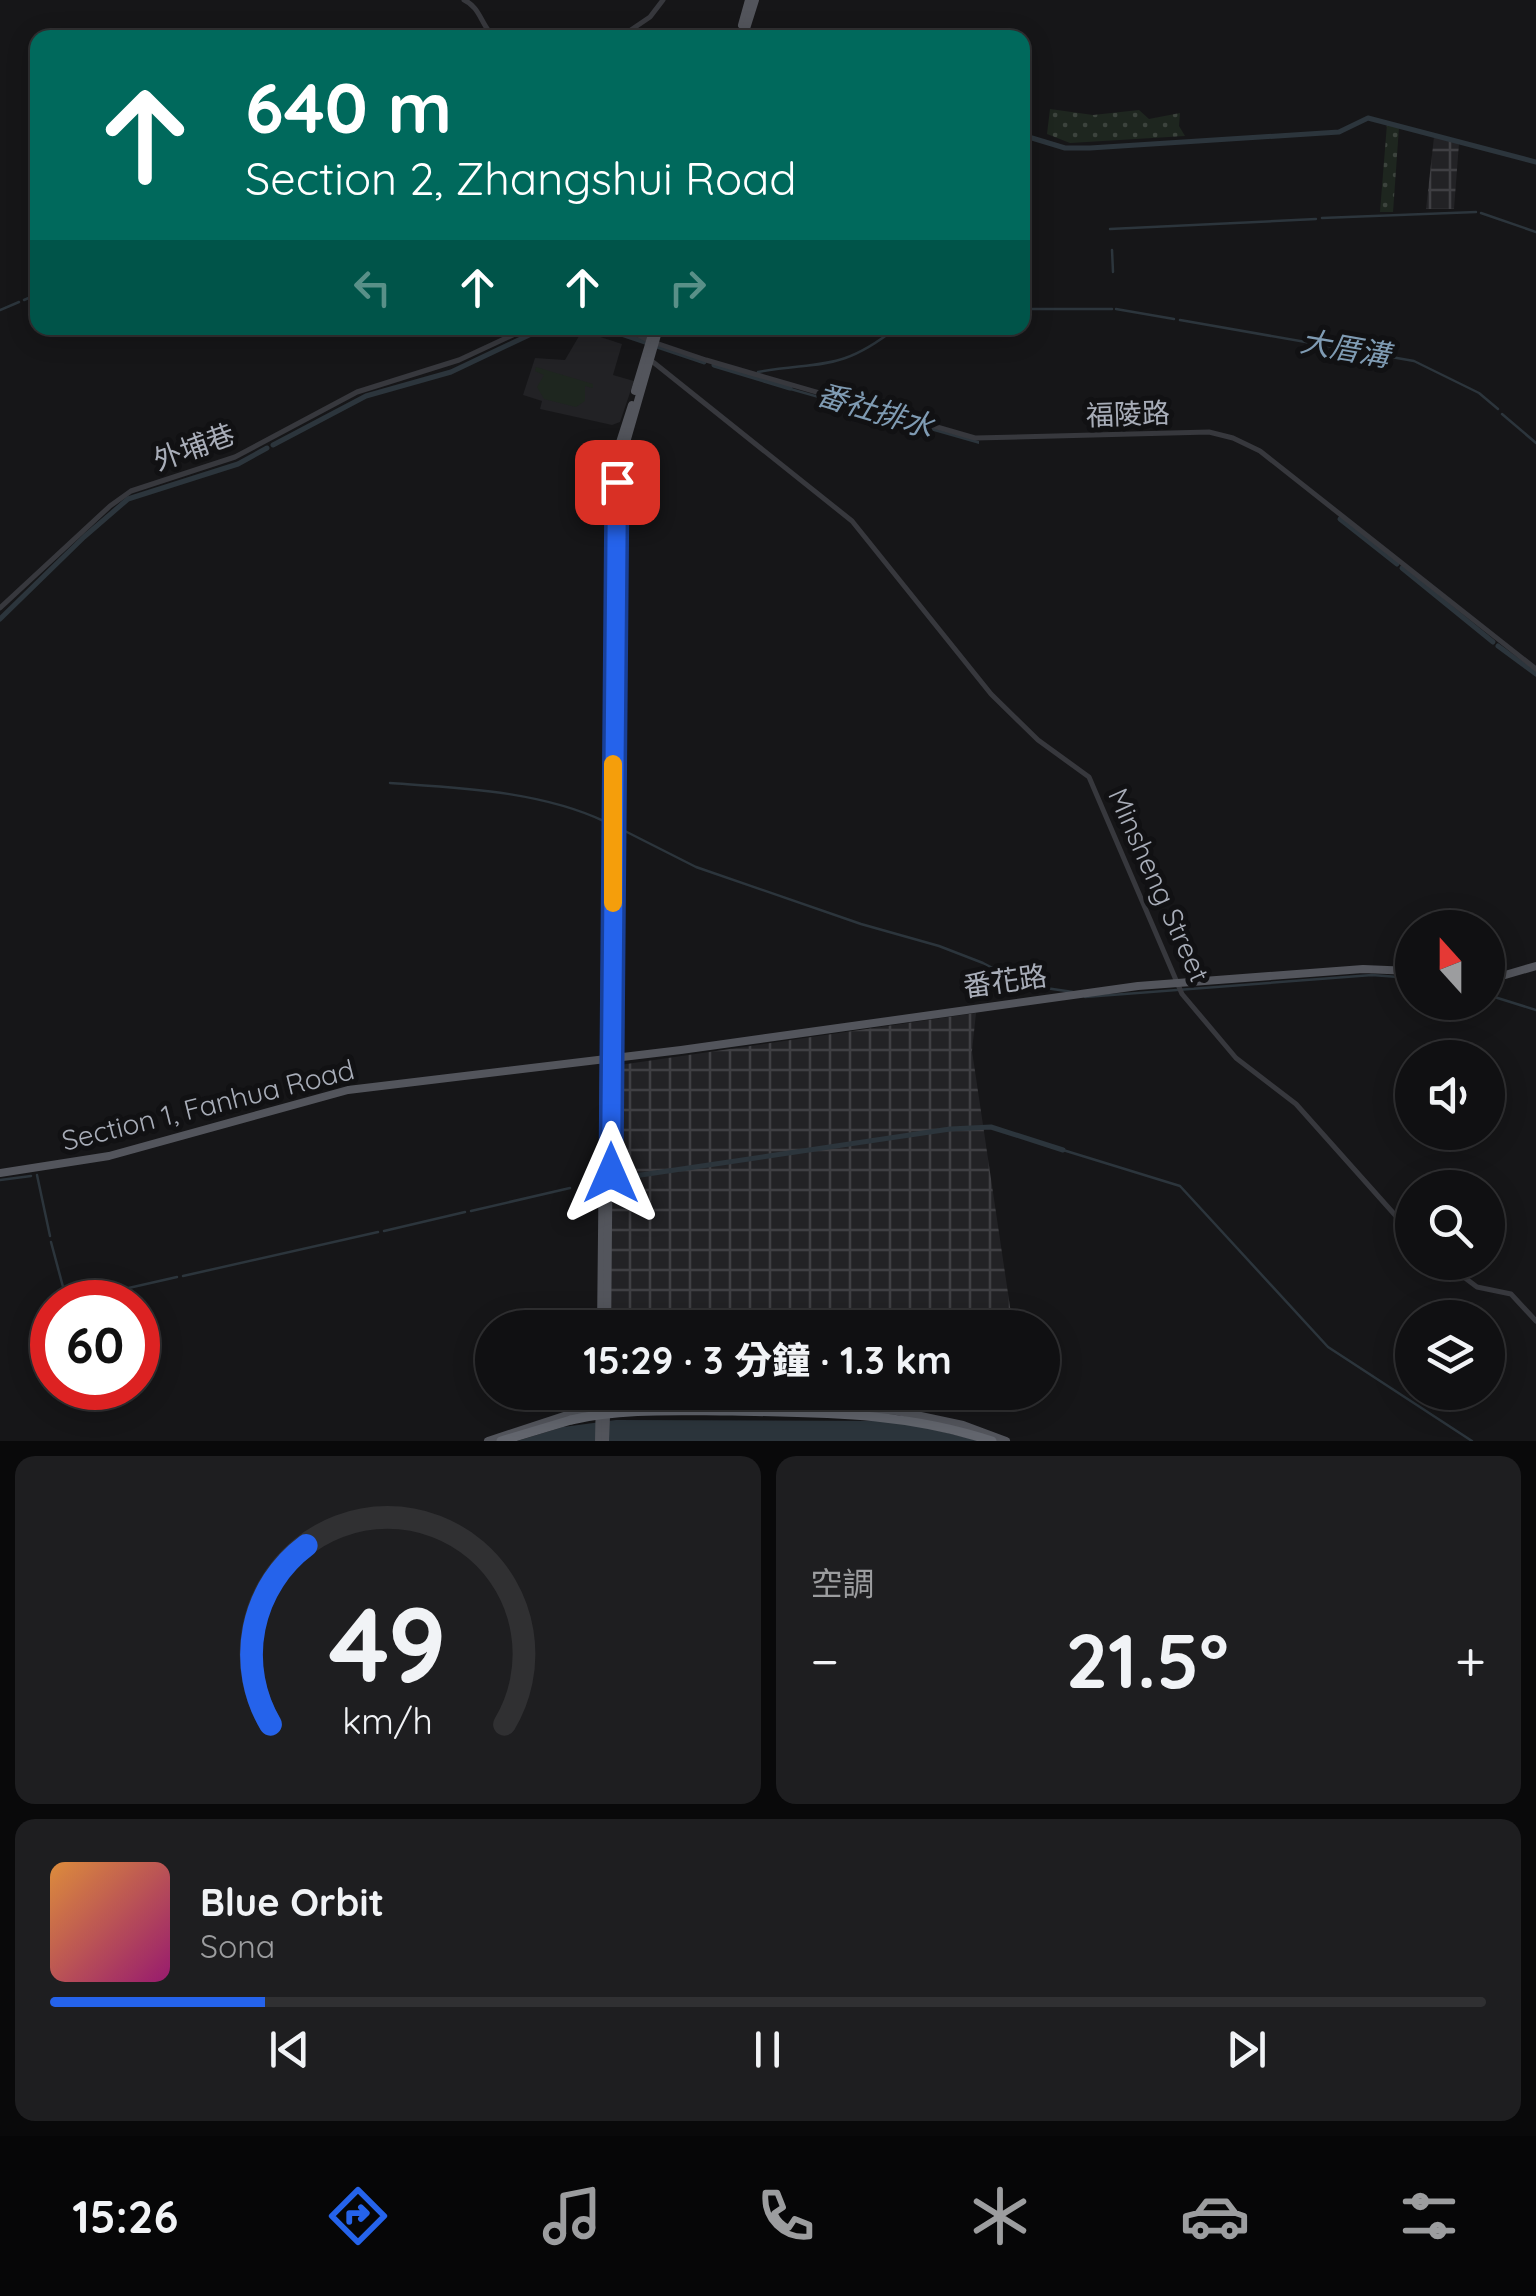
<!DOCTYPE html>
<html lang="zh-TW">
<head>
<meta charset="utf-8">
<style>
	body { margin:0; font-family:Quicksand,"Noto Sans TC",sans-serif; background:#1e1e20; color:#f1f3f6; height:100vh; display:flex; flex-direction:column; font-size:38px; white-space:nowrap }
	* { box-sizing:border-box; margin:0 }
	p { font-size:32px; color:#9c9d9f }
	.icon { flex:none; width:55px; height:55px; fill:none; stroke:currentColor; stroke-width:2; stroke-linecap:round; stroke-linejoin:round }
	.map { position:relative; height:1441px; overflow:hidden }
	.sheet { display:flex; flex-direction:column; gap:15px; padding:15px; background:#09090a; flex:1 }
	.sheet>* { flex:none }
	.guide { position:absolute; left:30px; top:30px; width:1000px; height:305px; border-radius:20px; box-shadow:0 5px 25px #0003,0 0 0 2px #303032; background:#00695c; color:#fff; overflow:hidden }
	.needle { width:65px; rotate:339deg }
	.buttons { position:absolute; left:1395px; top:910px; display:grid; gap:20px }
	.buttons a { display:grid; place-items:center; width:110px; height:110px; border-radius:50%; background:#101012; box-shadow:0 5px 25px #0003,0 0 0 2px #303032; font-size:50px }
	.speed { position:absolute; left:30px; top:1280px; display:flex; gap:20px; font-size:50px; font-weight:700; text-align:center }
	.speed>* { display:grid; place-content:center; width:130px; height:130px; border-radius:50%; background:#101012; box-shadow:0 5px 25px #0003,0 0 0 2px #303032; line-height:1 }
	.speed .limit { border:15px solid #d22; background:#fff; color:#111 }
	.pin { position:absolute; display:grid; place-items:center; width:85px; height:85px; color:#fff; margin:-42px; border-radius:20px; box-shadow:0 5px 15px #0006 }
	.me { position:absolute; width:110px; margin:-55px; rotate:0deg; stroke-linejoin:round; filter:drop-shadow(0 0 8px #0008) }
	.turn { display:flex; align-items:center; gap:35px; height:210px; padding:0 50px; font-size:45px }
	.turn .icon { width:130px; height:130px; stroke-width:2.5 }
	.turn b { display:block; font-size:70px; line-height:85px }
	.lanes { display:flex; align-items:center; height:95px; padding:0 50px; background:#0003; justify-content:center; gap:50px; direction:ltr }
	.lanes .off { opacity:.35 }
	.big { font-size:75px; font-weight:800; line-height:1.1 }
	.sheet .card { flex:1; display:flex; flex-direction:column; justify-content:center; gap:15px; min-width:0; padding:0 35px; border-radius:20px; background:#1e1e20 }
	.sheet .dial { align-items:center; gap:0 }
	.dial svg { height:260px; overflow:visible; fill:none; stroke:#303032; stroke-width:7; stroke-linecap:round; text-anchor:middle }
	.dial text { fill:#f1f3f6; stroke:none }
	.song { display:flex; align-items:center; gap:30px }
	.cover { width:120px; height:120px; border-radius:15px; background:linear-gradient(135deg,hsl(30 70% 55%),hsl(320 70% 35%)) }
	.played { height:10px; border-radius:5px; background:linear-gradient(90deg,#2563eb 15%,#303032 15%) }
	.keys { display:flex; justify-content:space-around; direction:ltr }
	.heat { display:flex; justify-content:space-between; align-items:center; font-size:55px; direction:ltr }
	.sheet .tiles { flex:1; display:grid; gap:15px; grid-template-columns:1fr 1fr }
	.card:last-child { grid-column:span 2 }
	.trip { position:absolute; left:475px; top:1310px; width:585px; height:100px; border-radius:50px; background:#101012; box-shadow:0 5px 25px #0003,0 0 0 2px #303032; font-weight:800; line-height:100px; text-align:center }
	.tab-bar { display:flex; height:160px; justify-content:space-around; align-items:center; background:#060607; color:#9c9d9f }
	.tab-bar .icon { width:70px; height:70px }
	.tab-bar .selected { color:#2563eb }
	.tab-bar b { font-size:45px; color:#f1f3f6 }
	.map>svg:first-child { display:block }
</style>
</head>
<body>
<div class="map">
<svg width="1536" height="1441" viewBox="0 0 1536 1441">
	<defs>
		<pattern id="industrial-grid" width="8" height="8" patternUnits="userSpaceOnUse" patternTransform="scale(2.5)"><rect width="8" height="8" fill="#222225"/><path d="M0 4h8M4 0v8" fill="none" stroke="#3f3f43"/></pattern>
		<pattern id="grass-dots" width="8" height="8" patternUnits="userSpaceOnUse" patternTransform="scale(2.5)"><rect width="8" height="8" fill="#1e261f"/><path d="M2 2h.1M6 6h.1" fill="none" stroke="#3c433d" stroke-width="1.8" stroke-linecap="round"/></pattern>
	</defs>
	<rect width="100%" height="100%" fill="#161618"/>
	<!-- built -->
	<path fill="#222225" d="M 582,331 L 622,344 L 613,375 L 634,381 L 620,422 L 612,425 L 540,409 L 542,401 L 523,395 L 535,358 L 565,360 Z"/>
	<!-- industrial -->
	<g fill="url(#industrial-grid)">
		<path d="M 1434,137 L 1459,143 L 1454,209 L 1426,209 Z"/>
		<path d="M 976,1013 L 972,1051 L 1013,1327 L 609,1328 L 613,1066 Z"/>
	</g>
	<!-- grass -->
	<g fill="url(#grass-dots)">
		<path d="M 1050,109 L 1093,115 L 1139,110 L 1149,119 L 1180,113 L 1179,126 L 1185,136 L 1070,143 L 1047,134 Z"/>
		<path d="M 1387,124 L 1399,127 L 1393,212 L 1380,212 Z"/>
	</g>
	<!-- garden -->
	<path fill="#1e261f" d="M 536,367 L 593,384 L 593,388 L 585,386 L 585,401 L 576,407 L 544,399 L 537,387 L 544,375 L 535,371 Z"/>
	<!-- water -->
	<g fill="#2c353c">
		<path d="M 788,387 L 979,441 L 979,444 L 786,389 Z"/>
		<path d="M 616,1420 L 899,1421 L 980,1441 L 517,1441 L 563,1427 Z"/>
	</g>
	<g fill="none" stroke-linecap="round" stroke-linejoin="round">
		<!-- stream -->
		<g stroke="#2c353c" stroke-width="2.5">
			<path d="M 1481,213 L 1536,232"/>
			<path d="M 1322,218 L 1476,212"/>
			<path d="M 1110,229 L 1316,219"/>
			<path d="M 1112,250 L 1113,272"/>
			<path d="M 24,300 L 38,294"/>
			<path d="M 1022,309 L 1112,309"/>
			<path d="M 1116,309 L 1174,319"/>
			<path d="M 0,310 L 19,302"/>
			<path d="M 1180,320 L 1414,361 L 1479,393 L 1498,409"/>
			<path d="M 758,372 C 821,361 840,372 896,328"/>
			<path d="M 749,376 L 750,376"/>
			<path d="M 1502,414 L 1536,443"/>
			<path d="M 390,783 C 461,788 541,791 606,822"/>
			<path d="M 613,825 L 696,867 L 861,924 L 939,946 L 983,963 L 1025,985 L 1073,992"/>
			<path d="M 1488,995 L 1536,1010"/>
			<path d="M 1085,997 L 1372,975 L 1412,978"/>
			<path d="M 1063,1150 L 1180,1186 L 1328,1347 L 1472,1441"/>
			<path d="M 37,1175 L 50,1236"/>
			<path d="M 0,1180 L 31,1176"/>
			<path d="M 471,1211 L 570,1188"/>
			<path d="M 384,1231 L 465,1212"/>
			<path d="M 51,1242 L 66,1298"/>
			<path d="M 183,1276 L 378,1232"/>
			<path d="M 67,1302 L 177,1277"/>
		</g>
		<!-- canal -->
		<g stroke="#2c353c" stroke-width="5">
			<path d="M 1022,135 L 1065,148 L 1090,148 L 1339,132 L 1368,118 L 1536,162"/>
			<path d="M 603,328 L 704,362"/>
			<path d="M 714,365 L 790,388"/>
			<path d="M 273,445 L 366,396 L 451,372 L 544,328"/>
			<path d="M 1340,519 L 1397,564"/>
			<path d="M 1402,568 L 1493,642"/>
			<path d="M 0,619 L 84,537 L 128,499 L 238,464 L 267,448"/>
			<path d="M 1498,646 L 1536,674"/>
			<path d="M 614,1179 L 950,1129 L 991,1127 L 1063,1150"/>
		</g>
		<!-- minor -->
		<g stroke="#37383d" stroke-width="5">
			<path d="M 464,0 C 482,8 481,29 497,38"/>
			<path d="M 619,38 L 650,17 L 663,0"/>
			<path d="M 625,328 L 650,341 L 706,360 L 975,438 L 1209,432 L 1233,438 L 1260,451 L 1536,669"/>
			<path d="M 648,358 L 852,521 L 991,694 L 1038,740 L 1089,777 L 1182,994 L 1236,1058 L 1296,1104 L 1412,1234"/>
			<path d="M 0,608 L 110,506 L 131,491 L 235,457 L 357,392 L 459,360 L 528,328"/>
			<path d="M 1444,1262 L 1477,1287 L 1511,1294 L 1536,1321"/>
		</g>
		<!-- major -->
		<g stroke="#53555c" stroke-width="8">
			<path d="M 742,25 L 749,0"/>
			<path d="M 743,38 L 755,0"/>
			<path d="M 635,391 L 654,328"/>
			<path d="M 610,513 L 615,458 L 632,405"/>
			<path d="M 607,753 L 610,527"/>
			<path d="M 1488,980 L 1536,966"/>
			<path d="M 0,1173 L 109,1156 L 348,1090 L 681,1050 L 1138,986 L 1363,969 L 1412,971"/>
			<path d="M 601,1328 L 607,772"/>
			<path d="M 607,1328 L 615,513 L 621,460 L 659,328"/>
			<path d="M 488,1441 L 567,1415 L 695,1401 L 897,1411 L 963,1425 L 1006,1441"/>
			<path d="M 599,1441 L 600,1392"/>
			<path d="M 605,1441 L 607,1392"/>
		</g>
		<!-- highway -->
		<path stroke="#63666e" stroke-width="9" d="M 501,1441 L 571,1420"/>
		<!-- highway-bridge -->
		<path stroke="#63666e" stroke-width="9" d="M 571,1420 C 623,1408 678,1411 732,1411 C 823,1413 904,1412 992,1441"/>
	</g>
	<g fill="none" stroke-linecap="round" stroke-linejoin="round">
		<!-- route casing -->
		<g stroke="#184099" stroke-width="25">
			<path id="route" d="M 611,1173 L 617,482"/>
		</g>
		<!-- route -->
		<use href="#route" stroke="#2563eb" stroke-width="18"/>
		<!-- slow -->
		<path stroke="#f59e0b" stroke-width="18" d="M 613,764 L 613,903"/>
	</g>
	<g text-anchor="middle" stroke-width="10" stroke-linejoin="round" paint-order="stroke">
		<!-- street labels -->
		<g font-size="28" fill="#a8adb8" stroke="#111113">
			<text transform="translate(1128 414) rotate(-2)" y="10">福陵路</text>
			<text transform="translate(194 447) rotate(-20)" y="10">外埔巷</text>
			<text transform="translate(1159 885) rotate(66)" y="10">Minsheng Street</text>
			<text transform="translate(1005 981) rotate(-8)" y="10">番花路</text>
			<text transform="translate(208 1105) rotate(-14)" y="10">Section 1, Fanhua Road</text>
		</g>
		<!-- water labels -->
		<g font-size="30" font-style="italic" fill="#7f9bb3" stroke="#111113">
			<text transform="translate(1345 349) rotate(10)" y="10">大厝溝</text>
			<text transform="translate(875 411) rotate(17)" y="10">番社排水</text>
		</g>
	</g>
</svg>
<div class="buttons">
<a><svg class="needle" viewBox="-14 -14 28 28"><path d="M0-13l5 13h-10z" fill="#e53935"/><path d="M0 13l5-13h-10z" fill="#9c9d9f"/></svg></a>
<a><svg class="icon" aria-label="sound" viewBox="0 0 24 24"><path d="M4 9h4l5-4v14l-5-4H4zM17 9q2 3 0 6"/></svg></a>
<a><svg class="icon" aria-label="search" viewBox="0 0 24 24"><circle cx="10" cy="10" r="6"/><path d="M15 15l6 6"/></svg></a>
<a><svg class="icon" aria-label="layers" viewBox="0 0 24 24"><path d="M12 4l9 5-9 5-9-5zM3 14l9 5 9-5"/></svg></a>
</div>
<div class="speed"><div class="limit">60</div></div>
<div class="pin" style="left:617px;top:482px;background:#d93025"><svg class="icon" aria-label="arrive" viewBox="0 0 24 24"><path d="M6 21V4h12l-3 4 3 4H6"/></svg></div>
<svg class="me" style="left:611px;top:1173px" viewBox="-20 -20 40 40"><path d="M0-17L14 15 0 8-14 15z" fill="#2563eb" stroke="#fff" stroke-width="4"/></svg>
<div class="trip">15:29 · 3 分鐘 · 1.3 km</div>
<div class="guide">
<div class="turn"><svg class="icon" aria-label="ahead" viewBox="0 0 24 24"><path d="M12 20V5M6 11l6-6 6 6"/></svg><div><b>640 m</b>Section 2, Zhangshui Road</div></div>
<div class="lanes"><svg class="icon off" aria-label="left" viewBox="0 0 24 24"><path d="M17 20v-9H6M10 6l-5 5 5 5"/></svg><svg class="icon" aria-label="ahead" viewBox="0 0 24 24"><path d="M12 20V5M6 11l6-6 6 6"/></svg><svg class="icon" aria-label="ahead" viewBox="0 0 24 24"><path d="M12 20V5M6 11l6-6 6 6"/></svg><svg class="icon off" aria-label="right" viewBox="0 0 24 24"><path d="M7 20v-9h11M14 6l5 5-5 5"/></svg></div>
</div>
</div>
<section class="sheet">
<div class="tiles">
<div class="card dial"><svg viewBox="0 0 100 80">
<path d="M14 69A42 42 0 1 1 86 69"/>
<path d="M14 69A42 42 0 0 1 25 14" stroke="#2563eb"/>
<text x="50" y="56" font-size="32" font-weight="700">49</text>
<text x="50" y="72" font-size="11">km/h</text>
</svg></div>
<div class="card"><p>空調</p>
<div class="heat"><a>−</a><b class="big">21.5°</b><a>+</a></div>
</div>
<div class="card">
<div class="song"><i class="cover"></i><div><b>Blue Orbit</b><p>Sona</p></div></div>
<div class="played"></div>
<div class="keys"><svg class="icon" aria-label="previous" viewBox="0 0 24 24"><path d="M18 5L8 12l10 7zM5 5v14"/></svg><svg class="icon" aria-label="pause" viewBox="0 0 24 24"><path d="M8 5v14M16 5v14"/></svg><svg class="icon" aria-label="next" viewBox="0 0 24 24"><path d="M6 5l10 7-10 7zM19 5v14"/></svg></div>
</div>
</div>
</section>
<nav class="tab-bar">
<b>15:26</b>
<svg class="icon selected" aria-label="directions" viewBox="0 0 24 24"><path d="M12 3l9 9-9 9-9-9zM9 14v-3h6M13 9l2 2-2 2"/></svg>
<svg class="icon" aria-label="music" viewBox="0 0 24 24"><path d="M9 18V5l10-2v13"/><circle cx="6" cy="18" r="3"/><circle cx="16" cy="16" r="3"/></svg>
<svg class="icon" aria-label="phone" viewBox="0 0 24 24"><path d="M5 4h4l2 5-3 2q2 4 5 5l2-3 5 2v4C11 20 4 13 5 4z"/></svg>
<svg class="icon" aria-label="climate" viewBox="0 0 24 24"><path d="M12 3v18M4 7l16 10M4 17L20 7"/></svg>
<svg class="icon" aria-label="car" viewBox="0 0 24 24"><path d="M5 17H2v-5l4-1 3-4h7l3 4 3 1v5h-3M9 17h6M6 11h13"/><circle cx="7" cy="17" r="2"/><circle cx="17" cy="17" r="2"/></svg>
<svg class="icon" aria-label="filters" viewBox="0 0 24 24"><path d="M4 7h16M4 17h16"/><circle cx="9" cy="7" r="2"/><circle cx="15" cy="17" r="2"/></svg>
</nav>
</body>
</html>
